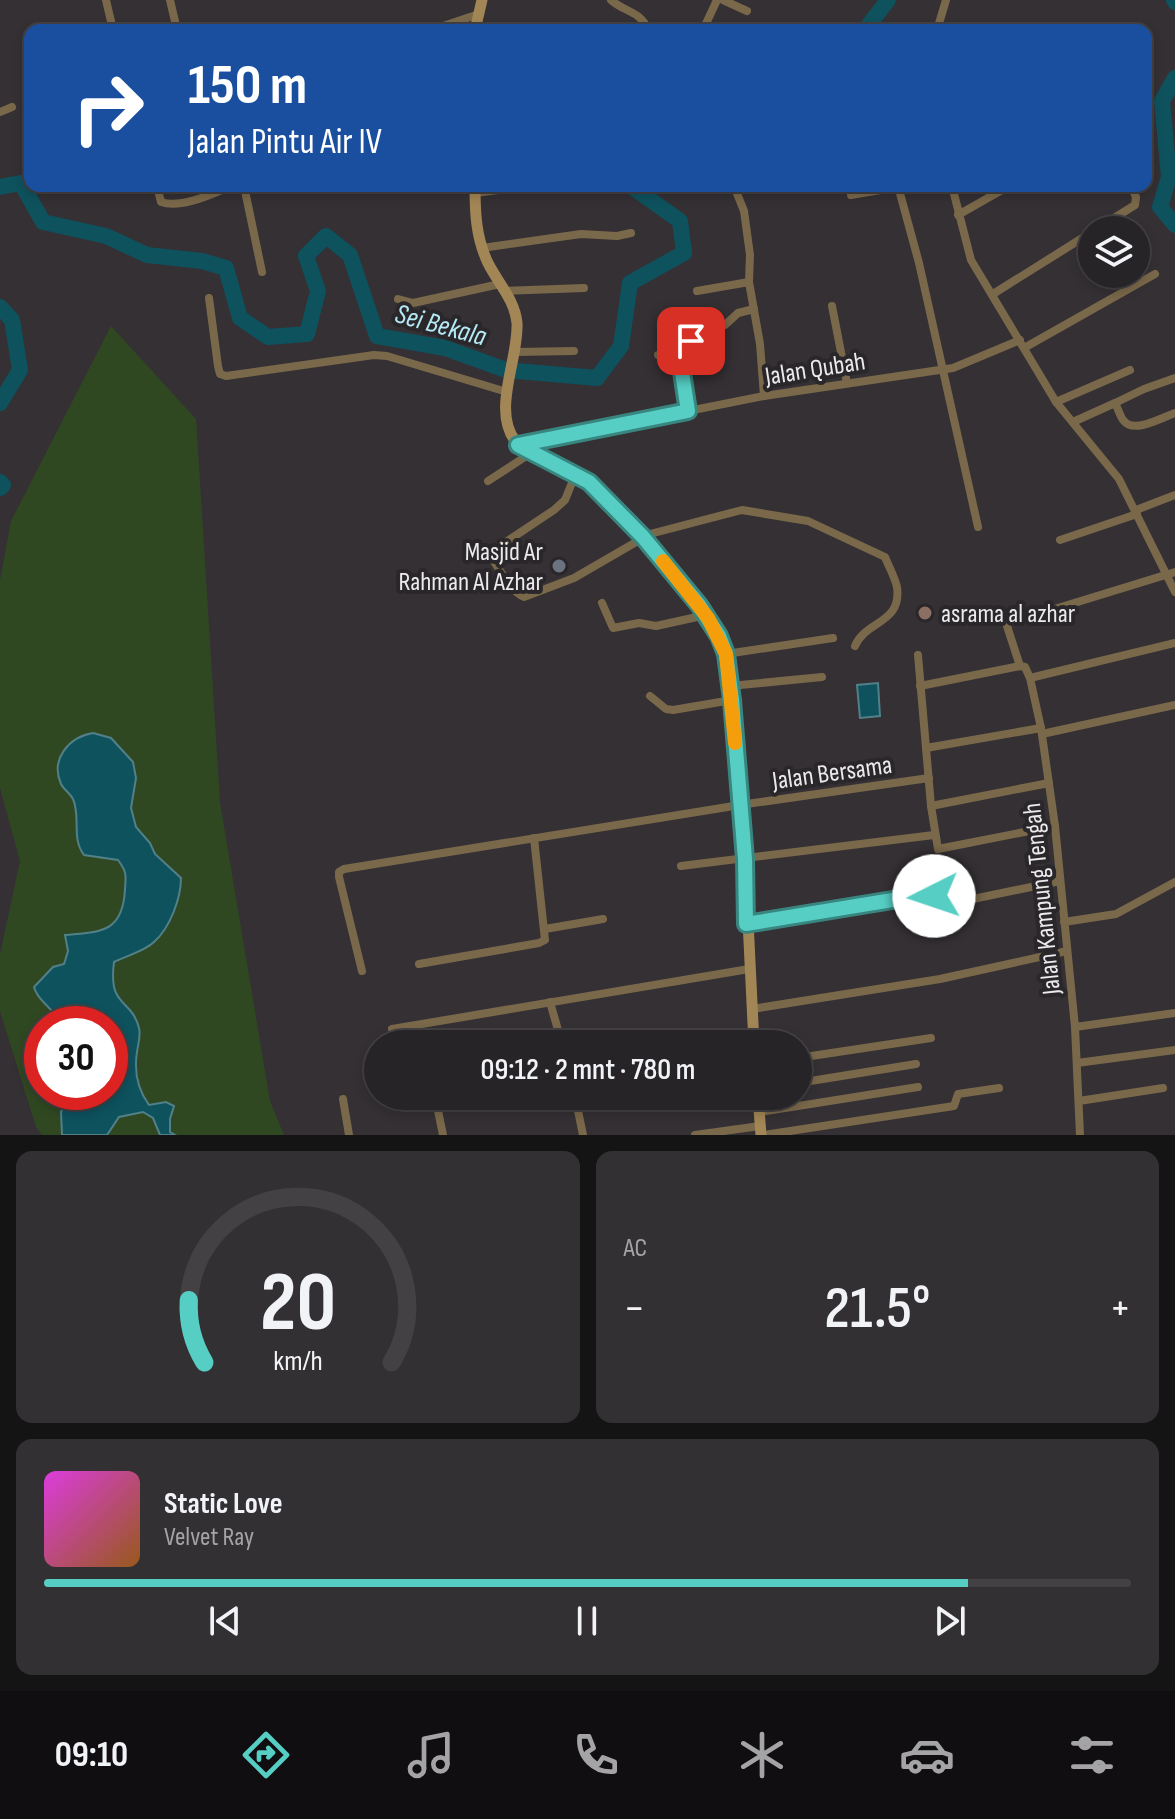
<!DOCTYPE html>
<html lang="id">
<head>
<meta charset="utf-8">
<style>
	body { margin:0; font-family:"Sofia Sans Condensed",sans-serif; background:#333033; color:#f1f3f6; height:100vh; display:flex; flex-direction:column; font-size:30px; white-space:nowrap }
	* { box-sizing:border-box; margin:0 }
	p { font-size:26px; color:#a4a4a7 }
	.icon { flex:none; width:44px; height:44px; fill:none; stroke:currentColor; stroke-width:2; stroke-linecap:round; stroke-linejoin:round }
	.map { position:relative; height:1135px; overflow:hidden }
	.drawer { display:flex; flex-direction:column; gap:16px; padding:16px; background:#151415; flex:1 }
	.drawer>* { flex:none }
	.hud { position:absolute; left:24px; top:24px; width:1128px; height:168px; border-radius:16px; box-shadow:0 4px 12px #0003,0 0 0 2px #434144; background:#1a4fa0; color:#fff; overflow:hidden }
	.controls { position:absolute; left:1078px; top:216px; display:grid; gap:16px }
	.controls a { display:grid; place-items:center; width:72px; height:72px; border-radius:50%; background:#272427; box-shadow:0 4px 12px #0003,0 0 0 2px #434144; font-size:40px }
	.speed { position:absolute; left:24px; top:1006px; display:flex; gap:16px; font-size:40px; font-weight:700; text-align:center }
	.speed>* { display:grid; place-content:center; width:104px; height:104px; border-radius:50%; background:#272427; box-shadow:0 4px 12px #0003,0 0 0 2px #434144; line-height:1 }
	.speed .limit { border:12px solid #d22; background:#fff; color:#111 }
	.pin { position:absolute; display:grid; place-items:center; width:68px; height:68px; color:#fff; margin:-34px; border-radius:16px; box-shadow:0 4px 12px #0006 }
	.me { position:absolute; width:88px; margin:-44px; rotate:266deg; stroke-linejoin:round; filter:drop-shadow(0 0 6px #0008) }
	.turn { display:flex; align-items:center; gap:28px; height:168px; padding:0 32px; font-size:36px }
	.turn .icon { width:104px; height:104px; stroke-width:2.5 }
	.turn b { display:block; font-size:56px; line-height:68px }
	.big { font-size:60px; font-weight:600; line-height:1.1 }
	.drawer .tile { flex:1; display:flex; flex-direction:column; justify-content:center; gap:12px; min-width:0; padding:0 28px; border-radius:16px; background:#333033 }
	.drawer .dial { align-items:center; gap:0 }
	.dial svg { height:208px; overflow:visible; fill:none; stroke:#434144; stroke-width:7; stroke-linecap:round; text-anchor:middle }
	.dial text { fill:#f1f3f6; stroke:none }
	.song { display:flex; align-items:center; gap:24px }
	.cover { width:96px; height:96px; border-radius:12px; background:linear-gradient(135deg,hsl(300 70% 55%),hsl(30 70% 35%)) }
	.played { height:8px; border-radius:4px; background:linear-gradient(90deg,#56cec4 85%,#434144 85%) }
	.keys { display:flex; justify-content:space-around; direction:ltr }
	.heat { display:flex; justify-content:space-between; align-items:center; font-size:44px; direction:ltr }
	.drawer .tiles { flex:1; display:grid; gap:16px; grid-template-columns:1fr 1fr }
	.tile:last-child { grid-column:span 2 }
	.trip { position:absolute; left:364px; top:1030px; width:448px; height:80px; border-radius:40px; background:#272427; box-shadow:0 4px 12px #0003,0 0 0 2px #434144; font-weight:600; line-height:80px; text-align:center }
	.tabs { display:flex; height:128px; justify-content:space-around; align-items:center; background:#100e10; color:#a4a4a7 }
	.tabs .icon { width:56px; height:56px }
	.tabs .selected { color:#56cec4 }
	.tabs b { font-size:36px; color:#f1f3f6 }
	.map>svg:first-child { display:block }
</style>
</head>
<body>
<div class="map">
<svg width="1175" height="1135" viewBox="0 0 1175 1135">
	<rect width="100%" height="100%" fill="#343034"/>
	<!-- green -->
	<path fill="#304822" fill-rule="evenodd" d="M 111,326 L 196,419 L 220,803 L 270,1101 L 284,1135 L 42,1135 L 36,1127 L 0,1011 L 0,954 L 20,861 L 0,788 L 0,580 L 11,521 ZM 42,1024 L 110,1024 L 110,1092 L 42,1092 Z"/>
	<!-- water -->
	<g fill="#0e525e" stroke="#518089" stroke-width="2">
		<path d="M 878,683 L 880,716 L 860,718 L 857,685 Z"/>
		<path d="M 93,733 L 111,738 L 133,762 L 136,778 L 131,808 L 136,827 L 150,843 L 155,854 L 181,878 C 181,898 170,928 154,942 C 145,951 126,956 114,962 C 108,1009 131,997 139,1028 C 141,1036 138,1044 137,1052 C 134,1071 138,1090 149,1105 L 166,1102 L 174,1106 L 170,1119 L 170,1132 L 175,1135 L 160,1135 L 153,1118 L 143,1112 L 119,1117 L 107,1135 L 62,1135 L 61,1112 L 71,1092 L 110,1092 L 110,1024 L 58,1024 C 55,1007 38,1003 34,987 L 53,967 L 64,964 L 68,951 L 65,935 C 102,932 123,932 125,889 C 126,875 127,872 118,860 L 84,855 C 71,838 81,817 73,799 C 70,793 64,790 61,784 C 50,759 69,737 93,733 Z"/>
	</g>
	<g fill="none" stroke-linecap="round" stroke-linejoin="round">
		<!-- river -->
		<g stroke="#0e525e" stroke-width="16">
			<path d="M 1174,0 L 1175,2"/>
			<path d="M 865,30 L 888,0"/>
			<path d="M 1175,78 L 1162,101 L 1169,177 L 1160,207 L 1175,225"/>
			<path d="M 0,187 L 21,183 L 43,222 L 106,236 L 147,255 L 202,261 L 226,268 L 240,318 L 268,337 L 307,334 L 318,291 L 306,256 L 326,236 L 350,255 L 377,336 L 445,348 L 506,370 L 597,378 L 621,346 L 630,283 L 684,253 L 680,221 L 631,186"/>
			<path d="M 0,307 L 12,320 L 20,370 L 0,403"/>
			<path d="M 0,482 L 3,485 L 0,488"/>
		</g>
		<!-- street -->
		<g stroke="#7a684a" stroke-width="8">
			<path d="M 106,0 L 113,30"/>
			<path d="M 170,0 L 177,30"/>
			<path d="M 611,0 C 624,12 641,11 648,30"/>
			<path d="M 723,0 L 747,11"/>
			<path d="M 431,30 L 479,14"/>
			<path d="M 703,30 L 717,0"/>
			<path d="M 937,30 L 946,0"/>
			<path d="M 0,112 L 12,107"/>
			<path d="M 157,186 L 161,202 C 181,209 212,194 231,186"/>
			<path d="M 244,186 L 262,272"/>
			<path d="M 734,186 L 744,211 L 750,255 L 749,282 L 760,344 L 764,396"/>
			<path d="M 898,186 L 919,263 L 978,527"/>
			<path d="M 952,186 L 971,260 L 1056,402 L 1119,479 L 1175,592"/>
			<path d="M 475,193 L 529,186"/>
			<path d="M 851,195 L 898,187"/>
			<path d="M 958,215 L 1009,186"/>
			<path d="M 1095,230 L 1135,205 L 1136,197 L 1131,186"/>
			<path d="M 482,248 L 581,234 L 617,236 L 631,233"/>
			<path d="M 504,291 L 584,288"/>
			<path d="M 697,291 L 749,282"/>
			<path d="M 993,294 L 1092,232"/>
			<path d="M 209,298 L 218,366 L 220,374 L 226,376 L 374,355 L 387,356 L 507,392"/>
			<path d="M 398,299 L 413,303 L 500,284"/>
			<path d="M 832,306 L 847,383"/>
			<path d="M 1024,348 L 1155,274"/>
			<path d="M 515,352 L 574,351"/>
			<path d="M 679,353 L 688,411"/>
			<path d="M 658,355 C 680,353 684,355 693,334 L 725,325 L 738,313 L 754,309"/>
			<path d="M 1056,402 L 1130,370"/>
			<path d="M 1115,403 L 1144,389 L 1175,378"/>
			<path d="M 1073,422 L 1115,403 C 1118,408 1120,417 1124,421 C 1134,434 1163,417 1175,413"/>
			<path d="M 518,445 L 764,396 L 953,368 L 1020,340"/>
			<path d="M 576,473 L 565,500 L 554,510 L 491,552 L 490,556 C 501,570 508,589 524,597 L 574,578 L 650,534 L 742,510 L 808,521 L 885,557 C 889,567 895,578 897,587 C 902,624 866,620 855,646"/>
			<path d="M 488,481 L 531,453"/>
			<path d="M 1136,510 L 1175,495"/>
			<path d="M 1060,540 L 1137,514"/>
			<path d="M 602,603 L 613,628 L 639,623 L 656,626 L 706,615"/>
			<path d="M 726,654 L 833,638"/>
			<path d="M 918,655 L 931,806 L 938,849 L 1055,826"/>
			<path d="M 1020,666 L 1025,667 L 1030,678 L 1041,728 L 1055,826 L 1075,1027 L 1080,1135"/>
			<path d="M 1020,666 L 1007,626 L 1009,623 L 1175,572"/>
			<path d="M 1030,678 L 1175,643"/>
			<path d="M 730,686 L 822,677"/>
			<path d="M 920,686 L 1020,666"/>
			<path d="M 650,696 L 666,709 L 673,710 L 732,700"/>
			<path d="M 1042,734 L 1175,705"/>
			<path d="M 926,748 L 1041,728"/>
			<path d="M 931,806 L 1049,783"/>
			<path d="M 681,866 L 934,835"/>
			<path d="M 1064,922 L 1116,914 L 1175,882"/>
			<path d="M 746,924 L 923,895 L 934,896 L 944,905 L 1060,881"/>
			<path d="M 545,929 L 603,919"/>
			<path d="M 419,964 L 539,943 L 545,940 L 534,838"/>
			<path d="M 362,971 L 339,877 L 339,872 L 344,869 L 740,805 L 929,778"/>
			<path d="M 550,1002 L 562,1044"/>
			<path d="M 752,1009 L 940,979 L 1067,951"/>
			<path d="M 1075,1027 L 1175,1013"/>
			<path d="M 392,1029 L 749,969"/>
			<path d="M 702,1044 L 723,1036 L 753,1033"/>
			<path d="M 798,1058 L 931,1038"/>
			<path d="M 1077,1063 L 1175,1050"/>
			<path d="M 798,1083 L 916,1064"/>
			<path d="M 435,1096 L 443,1135"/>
			<path d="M 575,1096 L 583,1135"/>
			<path d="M 343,1099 L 349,1135"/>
			<path d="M 1079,1101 L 1163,1088"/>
			<path d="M 760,1112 L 918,1087"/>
			<path d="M 695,1135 L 760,1126"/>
			<path d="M 764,1135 L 954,1106 L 958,1094 L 999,1088"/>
		</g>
		<!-- secondary -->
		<g stroke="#a38656" stroke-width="11">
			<path d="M 475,30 L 482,0"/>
			<path d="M 475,186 C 475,213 476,238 488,263 C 498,283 515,300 517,323 C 519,359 491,411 516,442 C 529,459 566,466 585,479 C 598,488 609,502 620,514 C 659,554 705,600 726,654 L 745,859 L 754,1044"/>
			<path d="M 758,1096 L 761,1135"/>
		</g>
	</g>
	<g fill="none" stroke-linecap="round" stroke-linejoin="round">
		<!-- route casing -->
		<g stroke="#38867f" stroke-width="20">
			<path id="route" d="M 691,341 L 688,348 L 679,353 L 688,411 L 518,445 L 589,482 L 643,537 L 699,605 L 719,636 L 726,654 L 732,700 L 745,859 L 746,924 L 923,895 L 934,896"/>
		</g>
		<!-- route -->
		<use href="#route" stroke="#56cec4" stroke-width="14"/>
		<!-- slow -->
		<path stroke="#f59e0b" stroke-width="14" d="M 663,561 L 708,618 L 726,654 L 735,743"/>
	</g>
	<!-- markers -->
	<circle fill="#6b7280" stroke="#2a272a" stroke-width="3" cx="559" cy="566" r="8"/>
	<circle fill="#8d6e63" stroke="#2a272a" stroke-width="3" cx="925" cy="613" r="8"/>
	<g text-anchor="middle" stroke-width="8" stroke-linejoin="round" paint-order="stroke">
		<!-- street labels -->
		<g font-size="26" fill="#eceaec" stroke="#2a272a">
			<text transform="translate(815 368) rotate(-9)" y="9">Jalan Qubah</text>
			<text transform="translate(832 772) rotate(-8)" y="9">Jalan Bersama</text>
			<text transform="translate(1041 899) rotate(-96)" y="9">Jalan Kampung Tengah</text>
		</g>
		<!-- poi labels -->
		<g font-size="26" fill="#eceaec" stroke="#2a272a" text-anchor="end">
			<text x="543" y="560">Masjid Ar<tspan x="543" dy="30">Rahman Al Azhar</tspan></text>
			<text x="941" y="622" text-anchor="start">asrama al azhar</text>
		</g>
		<!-- water labels -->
		<g font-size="28" font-style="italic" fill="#b5e9f5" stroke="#2a272a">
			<text transform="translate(441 324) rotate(15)" y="10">Sei Bekala</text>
		</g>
	</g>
</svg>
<div class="controls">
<a><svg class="icon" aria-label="layers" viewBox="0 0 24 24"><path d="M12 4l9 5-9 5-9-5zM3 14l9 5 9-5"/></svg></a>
</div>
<div class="speed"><div class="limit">30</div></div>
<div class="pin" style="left:691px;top:341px;background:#d93025"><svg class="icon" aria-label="arrive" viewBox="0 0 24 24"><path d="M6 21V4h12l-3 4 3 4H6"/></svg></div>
<svg class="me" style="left:934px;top:896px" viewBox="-20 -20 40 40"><circle r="19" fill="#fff"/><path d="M0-13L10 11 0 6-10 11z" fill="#56cec4"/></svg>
<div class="trip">09:12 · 2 mnt · 780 m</div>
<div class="hud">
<div class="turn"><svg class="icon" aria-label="right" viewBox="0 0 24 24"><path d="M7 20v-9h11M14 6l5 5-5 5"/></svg><div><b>150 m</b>Jalan Pintu Air IV</div></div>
</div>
</div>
<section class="drawer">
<div class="tiles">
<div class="tile dial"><svg viewBox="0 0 100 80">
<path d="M14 69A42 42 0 1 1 86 69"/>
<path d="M14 69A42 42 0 0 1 8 45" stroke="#56cec4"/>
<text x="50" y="56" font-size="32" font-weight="700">20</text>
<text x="50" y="72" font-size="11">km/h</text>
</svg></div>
<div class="tile"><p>AC</p>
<div class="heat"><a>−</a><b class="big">21.5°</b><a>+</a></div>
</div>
<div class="tile">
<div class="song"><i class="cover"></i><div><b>Static Love</b><p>Velvet Ray</p></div></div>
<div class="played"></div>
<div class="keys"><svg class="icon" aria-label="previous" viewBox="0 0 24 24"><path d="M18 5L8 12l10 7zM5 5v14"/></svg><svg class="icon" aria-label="pause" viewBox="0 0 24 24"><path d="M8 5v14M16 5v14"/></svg><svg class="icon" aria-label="next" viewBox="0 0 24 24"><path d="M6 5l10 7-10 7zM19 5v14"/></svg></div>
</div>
</div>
</section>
<nav class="tabs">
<b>09:10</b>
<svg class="icon selected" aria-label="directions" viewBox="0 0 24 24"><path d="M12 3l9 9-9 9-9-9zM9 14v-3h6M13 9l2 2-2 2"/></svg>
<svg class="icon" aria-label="music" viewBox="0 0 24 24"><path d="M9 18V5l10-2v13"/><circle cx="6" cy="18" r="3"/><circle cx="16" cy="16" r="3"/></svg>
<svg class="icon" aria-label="phone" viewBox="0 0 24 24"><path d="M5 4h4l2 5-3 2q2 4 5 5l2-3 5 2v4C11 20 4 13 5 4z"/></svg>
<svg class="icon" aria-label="climate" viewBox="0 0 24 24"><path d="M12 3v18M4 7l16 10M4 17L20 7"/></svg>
<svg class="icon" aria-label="car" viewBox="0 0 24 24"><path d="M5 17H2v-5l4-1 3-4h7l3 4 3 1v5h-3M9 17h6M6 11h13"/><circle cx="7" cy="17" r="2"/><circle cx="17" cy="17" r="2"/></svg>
<svg class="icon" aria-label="filters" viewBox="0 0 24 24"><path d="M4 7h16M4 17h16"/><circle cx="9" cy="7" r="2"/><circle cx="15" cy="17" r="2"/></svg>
</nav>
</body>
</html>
